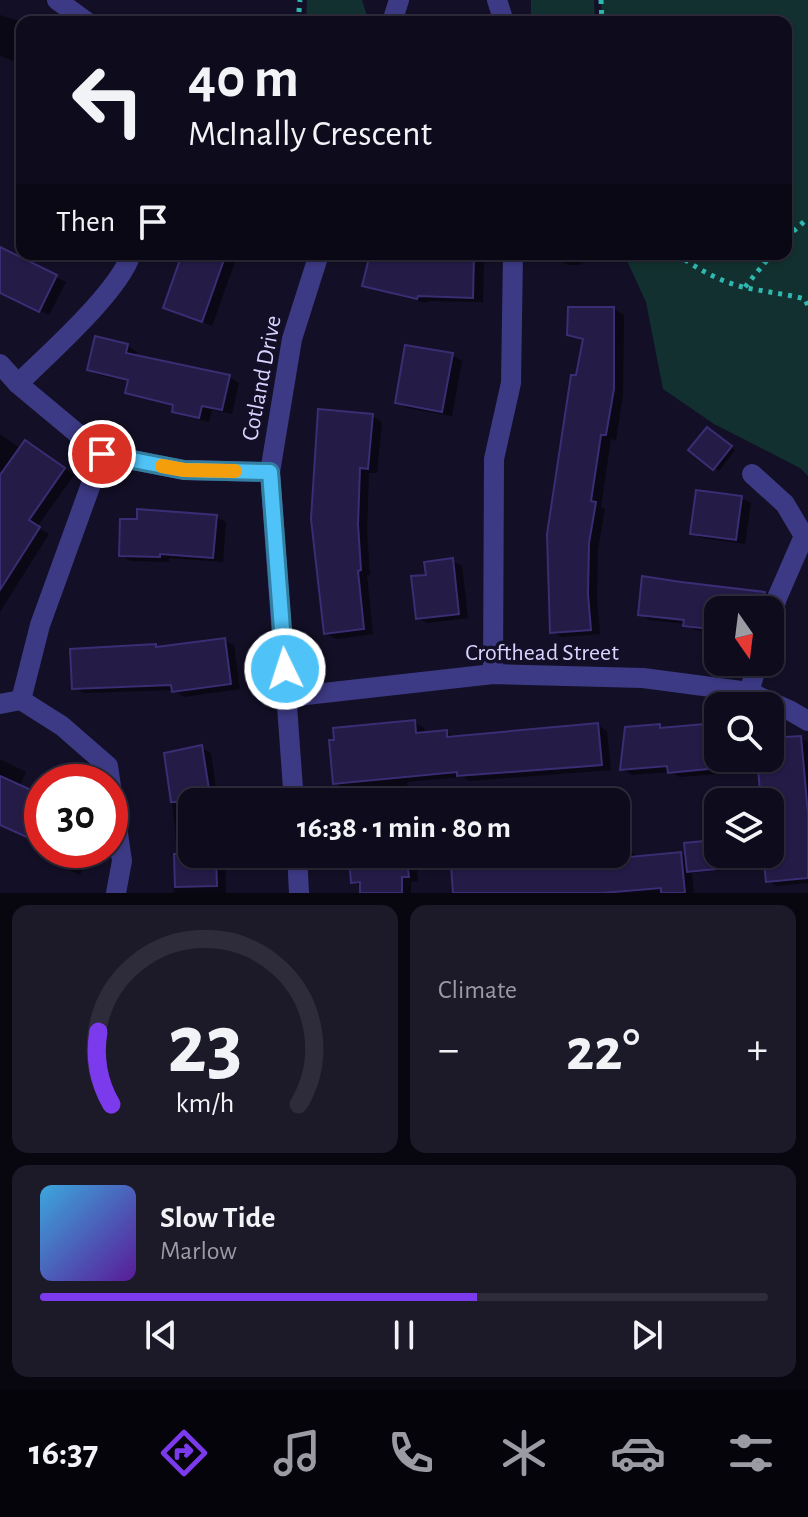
<!DOCTYPE html>
<html lang="en">
<head>
<meta charset="utf-8">
<style>
	body { margin:0; font-family:"Alegreya Sans",sans-serif; background:#1c1929; color:#f1f3f6; height:100vh; display:flex; flex-direction:column; font-size:30px; white-space:nowrap }
	* { box-sizing:border-box; margin:0 }
	p { font-size:26px; color:#9b9ba3 }
	.icon { flex:none; width:44px; height:44px; fill:none; stroke:currentColor; stroke-width:2; stroke-linecap:round; stroke-linejoin:round }
	.map { position:relative; height:893px; overflow:hidden }
	.drawer { display:flex; flex-direction:column; gap:12px; padding:12px; background:#08060f; flex:1 }
	.drawer>* { flex:none }
	.top-card { position:absolute; left:16px; top:16px; width:776px; height:244px; border-radius:16px; box-shadow:0 2px 6px #0004,0 0 0 2px #2e2b3b; background:#0e0b1c; color:#f1f3f6; overflow:hidden }
	.needle { width:52px; rotate:166deg }
	.buttons { position:absolute; left:704px; top:596px; display:grid; gap:16px }
	.buttons a { display:grid; place-items:center; width:80px; height:80px; border-radius:16px; background:#0e0b1c; box-shadow:0 2px 6px #0004,0 0 0 2px #2e2b3b; font-size:40px }
	.speed { position:absolute; left:24px; top:764px; display:flex; gap:16px; font-size:40px; font-weight:700; text-align:center }
	.speed>* { display:grid; place-content:center; width:104px; height:104px; border-radius:50%; background:#0e0b1c; box-shadow:0 2px 6px #0004,0 0 0 2px #2e2b3b; line-height:1 }
	.speed .limit { border:12px solid #d22; background:#fff; color:#111 }
	.pin { position:absolute; display:grid; place-items:center; width:68px; height:68px; color:#fff; margin:-34px; border:4px solid #fff; border-radius:50%; box-shadow:0 2px 8px #0007 }
	.me { position:absolute; width:88px; margin:-44px; rotate:356deg; stroke-linejoin:round; filter:drop-shadow(0 0 6px #0008) }
	.turn { display:flex; align-items:center; gap:28px; height:168px; padding:0 40px; font-size:36px }
	.turn .icon { width:104px; height:104px; stroke-width:2.5 }
	.turn b { display:block; font-size:56px; line-height:68px }
	.then { display:flex; align-items:center; height:76px; padding:0 40px; background:#0003; gap:16px; font-size:30px }
	.big { font-size:60px; font-weight:700; line-height:1.1 }
	.drawer .widget { flex:1; display:flex; flex-direction:column; justify-content:center; gap:12px; min-width:0; padding:0 28px; border-radius:16px; background:#1c1929 }
	.drawer .dial { align-items:center; gap:0 }
	.dial svg { height:208px; overflow:visible; fill:none; stroke:#2e2b3b; stroke-width:7; stroke-linecap:round; text-anchor:middle }
	.dial text { fill:#f1f3f6; stroke:none }
	.song { display:flex; align-items:center; gap:24px }
	.cover { width:96px; height:96px; border-radius:12px; background:linear-gradient(135deg,hsl(200 70% 55%),hsl(270 70% 35%)) }
	.played { height:8px; border-radius:4px; background:linear-gradient(90deg,#7c3aed 60%,#2e2b3b 60%) }
	.keys { display:flex; justify-content:space-around; direction:ltr }
	.heat { display:flex; justify-content:space-between; align-items:center; font-size:44px; direction:ltr }
	.drawer .tiles { flex:1; display:grid; gap:12px; grid-template-columns:1fr 1fr }
	.widget:last-child { grid-column:span 2 }
	.trip { position:absolute; left:178px; top:788px; width:452px; height:80px; border-radius:16px; background:#0e0b1c; box-shadow:0 2px 6px #0004,0 0 0 2px #2e2b3b; font-weight:700; line-height:80px; text-align:center }
	.tabs { display:flex; height:128px; justify-content:space-around; align-items:center; background:#06040b; color:#9b9ba3 }
	.tabs .icon { width:56px; height:56px }
	.tabs .selected { color:#7c3aed }
	.tabs b { font-size:36px; color:#f1f3f6 }
	.map>svg:first-child { display:block }
</style>
</head>
<body>
<div class="map">
<svg width="808" height="893" viewBox="0 0 808 893">
	<rect width="100%" height="100%" fill="#130f26"/>
	<!-- green -->
	<g fill="#12302f">
		<path d="M 307,0 L 362,0 L 369,22 L 306,22 Z"/>
		<path d="M 531,0 L 594,0 L 595,22 L 531,22 Z"/>
		<path d="M 601,0 L 808,0 L 808,476 L 800,468 L 714,424 L 663,389 L 646,302 L 624,254 L 786,254 L 786,22 L 602,22 Z"/>
	</g>
	<!-- shadow -->
	<g fill="#0007">
		<path d="M 0,15 L 22,22 L 22,64 L 0,56 Z"/>
		<path d="M 0,249 L 66,282 L 49,315 L 0,290 Z"/>
		<path d="M 182,254 L 238,254 L 212,326 L 166,307 L 184,255 Z"/>
		<path d="M 401,254 L 474,256 L 484,262 L 483,302 L 427,301 L 427,303 L 397,296 L 387,291 Z"/>
		<path d="M 556,254 L 607,254 L 577,265 L 568,265 L 558,259 Z"/>
		<path d="M 614,309 L 624,315 L 623,395 L 616,440 L 611,439 L 601,507 L 605,509 L 598,549 L 597,600 L 600,634 L 562,637 L 552,632 L 577,378 L 585,341 L 569,334 Z"/>
		<path d="M 96,339 L 128,346 L 137,352 L 136,357 L 230,377 L 239,383 L 232,414 L 212,410 L 209,422 L 184,416 L 174,411 L 175,407 L 137,397 L 127,392 L 130,382 L 99,375 L 89,369 Z"/>
		<path d="M 452,355 L 462,361 L 452,416 L 407,408 L 397,402 Z"/>
		<path d="M 373,416 L 382,422 L 377,473 L 369,473 L 367,531 L 370,575 L 367,575 L 373,634 L 336,639 L 326,633 L 313,519 Z"/>
		<path d="M 711,432 L 735,450 L 719,471 L 691,450 Z"/>
		<path d="M 0,434 L 21,449 L 35,448 L 74,475 L 37,527 L 49,534 L 0,612 L 0,505 L 15,482 L 0,472 Z"/>
		<path d="M 741,498 L 751,503 L 745,544 L 702,538 L 692,533 Z"/>
		<path d="M 216,517 L 226,522 L 223,562 L 169,558 L 169,562 L 131,561 L 121,555 Z"/>
		<path d="M 452,560 L 462,566 L 468,618 L 427,623 L 418,618 L 428,576 Z"/>
		<path d="M 644,578 L 740,610 L 718,610 L 718,633 L 695,630 L 686,624 L 649,620 L 640,614 Z"/>
		<path d="M 224,640 L 234,645 L 240,689 L 184,697 L 174,690 L 84,693 L 74,688 L 155,646 L 160,649 Z"/>
		<path d="M 415,723 L 424,728 L 425,734 L 446,732 L 456,737 L 598,725 L 607,731 L 611,770 L 469,781 L 462,777 L 407,782 L 409,802 L 361,802 L 360,787 L 344,789 L 335,783 Z"/>
		<path d="M 659,726 L 667,730 L 703,726 L 713,732 L 717,774 L 680,777 L 669,772 L 632,775 L 622,769 Z"/>
		<path d="M 800,738 L 808,742 L 808,883 L 777,886 L 768,881 L 766,854 L 770,854 L 770,802 L 763,802 L 756,758 L 770,758 L 770,741 Z"/>
		<path d="M 201,748 L 211,753 L 218,802 L 192,802 L 192,854 L 225,854 L 226,893 L 173,893 L 177,868 L 175,827 L 167,754 Z"/>
		<path d="M 0,759 L 26,772 L 19,787 L 42,797 L 42,843 L 0,810 Z"/>
		<path d="M 713,842 L 717,844 L 720,870 L 692,873 L 694,893 L 455,893 L 588,854 L 616,854 L 616,851 L 629,850 L 639,858 L 681,854 L 688,858 Z"/>
		<path d="M 42,845 L 42,850 L 91,850 L 80,875 L 38,855 Z"/>
		<path d="M 366,854 L 415,854 L 418,881 L 411,882 L 411,893 L 362,893 L 362,887 L 353,882 Z"/>
	</g>
	<!-- building -->
	<g fill="#241b47" stroke="#3b2d73" stroke-width="2">
		<path d="M 0,247 L 57,275 L 39,312 L 0,293 Z"/>
		<path d="M 182,254 L 226,254 L 202,322 L 163,308 Z"/>
		<path d="M 370,254 L 474,254 L 473,298 L 418,296 L 417,299 L 362,286 Z"/>
		<path d="M 568,307 L 614,307 L 614,389 L 606,435 L 601,435 L 591,501 L 596,502 L 589,543 L 588,594 L 591,630 L 550,633 L 547,534 L 571,375 L 576,375 L 583,339 L 567,335 Z"/>
		<path d="M 95,336 L 128,344 L 126,353 L 230,375 L 222,410 L 202,406 L 199,418 L 172,412 L 173,405 L 125,393 L 128,380 L 87,370 Z"/>
		<path d="M 405,345 L 453,353 L 442,412 L 395,403 Z"/>
		<path d="M 318,409 L 373,414 L 368,469 L 360,468 L 358,524 L 361,570 L 358,571 L 364,629 L 324,634 L 311,519 Z"/>
		<path d="M 707,427 L 732,446 L 713,470 L 688,450 Z"/>
		<path d="M 25,440 L 65,468 L 29,520 L 40,527 L 0,590 L 0,475 Z"/>
		<path d="M 696,490 L 742,496 L 736,540 L 690,534 Z"/>
		<path d="M 137,509 L 217,515 L 213,558 L 160,554 L 160,557 L 119,556 L 120,519 L 137,519 Z"/>
		<path d="M 453,558 L 459,614 L 416,619 L 411,576 L 426,575 L 424,562 Z"/>
		<path d="M 642,576 L 681,582 L 765,592 L 760,610 L 718,610 L 718,630 L 683,626 L 684,620 L 638,615 Z"/>
		<path d="M 225,638 L 231,684 L 172,692 L 171,685 L 72,689 L 70,649 L 156,644 L 156,647 Z"/>
		<path d="M 415,720 L 416,733 L 447,730 L 447,737 L 598,723 L 602,765 L 457,776 L 457,772 L 333,784 L 329,740 L 334,740 L 333,728 Z"/>
		<path d="M 660,724 L 660,728 L 704,724 L 708,769 L 668,773 L 667,766 L 620,770 L 625,727 Z"/>
		<path d="M 801,736 L 808,814 L 808,878 L 766,882 L 763,854 L 770,854 L 770,802 L 761,802 L 757,758 L 770,758 L 770,738 Z"/>
		<path d="M 202,745 L 211,802 L 171,802 L 164,753 Z"/>
		<path d="M 0,776 L 42,795 L 42,844 L 0,825 Z"/>
		<path d="M 714,840 L 716,869 L 687,872 L 684,843 Z"/>
		<path d="M 681,852 L 685,893 L 661,893 L 661,888 L 602,893 L 453,893 L 451,866 L 560,854 L 630,854 L 630,857 Z"/>
		<path d="M 174,854 L 216,854 L 217,886 L 175,887 Z"/>
		<path d="M 374,854 L 406,854 L 409,877 L 402,877 L 402,893 L 360,893 L 360,882 L 351,883 L 349,857 Z"/>
	</g>
	<g fill="none" stroke-linecap="round" stroke-linejoin="round">
		<!-- path -->
		<g stroke="#2fb8b0" stroke-width="5" stroke-dasharray="4 6" stroke-linecap="butt">
			<path d="M 601,0 L 602,22"/>
			<path d="M 298,22 L 300,0"/>
			<path d="M 786,238 L 808,218"/>
			<path d="M 677,254 C 697,269 723,283 747,288 C 767,292 786,294 805,299 L 808,306"/>
			<path d="M 745,287 L 772,254"/>
		</g>
		<!-- minor -->
		<g stroke="#3d3a85" stroke-width="20">
			<path d="M 57,0 L 87,22"/>
			<path d="M 497,0 L 504,22"/>
			<path d="M 392,22 L 399,0"/>
			<path d="M 0,364 L 18,384 L 102,454 L 184,470 L 270,472"/>
			<path d="M 18,384 C 48,354 119,292 131,254"/>
			<path d="M 752,474 L 785,504 L 804,536 L 777,598 L 770,621"/>
			<path d="M 493,674 L 494,459 L 511,383 L 513,254"/>
			<path d="M 749,692 L 758,662"/>
			<path d="M 288,697 L 493,674 L 643,678 L 749,692 L 789,710 L 808,721"/>
			<path d="M 21,700 L 62,726 L 108,766 L 122,861 L 116,893"/>
			<path d="M 0,704 L 21,700 L 40,625 L 102,454"/>
			<path d="M 294,802 L 270,472 L 292,339 L 319,254"/>
			<path d="M 297,854 L 299,893"/>
		</g>
	</g>
	<g fill="none" stroke-linecap="round" stroke-linejoin="round">
		<!-- route casing -->
		<g stroke="#337fa1" stroke-width="20">
			<path id="route" d="M 102,454 L 184,470 L 270,472 L 285,669"/>
		</g>
		<!-- route -->
		<use href="#route" stroke="#4fc3f7" stroke-width="14"/>
		<!-- slow -->
		<path stroke="#f59e0b" stroke-width="14" d="M 162,466 L 184,470 L 235,471"/>
	</g>
	<g text-anchor="middle" stroke-width="7" stroke-linejoin="round" paint-order="stroke">
		<!-- street labels -->
		<g font-size="24" fill="#d9d4ff" stroke="#130f26">
			<text transform="translate(261 378) rotate(-79)" y="8">Cotland Drive</text>
			<text x="542" y="660">Crofthead Street</text>
		</g>
	</g>
</svg>
<div class="buttons">
<a><svg class="needle" viewBox="-14 -14 28 28"><path d="M0-13l5 13h-10z" fill="#e53935"/><path d="M0 13l5-13h-10z" fill="#9b9ba3"/></svg></a>
<a><svg class="icon" aria-label="search" viewBox="0 0 24 24"><circle cx="10" cy="10" r="6"/><path d="M15 15l6 6"/></svg></a>
<a><svg class="icon" aria-label="layers" viewBox="0 0 24 24"><path d="M12 4l9 5-9 5-9-5zM3 14l9 5 9-5"/></svg></a>
</div>
<div class="speed"><div class="limit">30</div></div>
<div class="pin" style="left:102px;top:454px;background:#d93025"><svg class="icon" aria-label="arrive" viewBox="0 0 24 24"><path d="M6 21V4h12l-3 4 3 4H6"/></svg></div>
<svg class="me" style="left:285px;top:669px" viewBox="-20 -20 40 40"><circle r="17" fill="#4fc3f7" stroke="#fff" stroke-width="3"/><path d="M0-11L8 9 0 5-8 9z" fill="#fff"/></svg>
<div class="trip">16:38 · 1 min · 80 m</div>
<div class="top-card">
<div class="turn"><svg class="icon" aria-label="left" viewBox="0 0 24 24"><path d="M17 20v-9H6M10 6l-5 5 5 5"/></svg><div><b>40 m</b>McInally Crescent</div></div>
<div class="then">Then<svg class="icon" aria-label="arrive" viewBox="0 0 24 24"><path d="M6 21V4h12l-3 4 3 4H6"/></svg></div>
</div>
</div>
<section class="drawer">
<div class="tiles">
<div class="widget dial"><svg viewBox="0 0 100 80">
<path d="M14 69A42 42 0 1 1 86 69"/>
<path d="M14 69A42 42 0 0 1 9 41" stroke="#7c3aed"/>
<text x="50" y="56" font-size="32" font-weight="700">23</text>
<text x="50" y="72" font-size="11">km/h</text>
</svg></div>
<div class="widget"><p>Climate</p>
<div class="heat"><a>−</a><b class="big">22°</b><a>+</a></div>
</div>
<div class="widget">
<div class="song"><i class="cover"></i><div><b>Slow Tide</b><p>Marlow</p></div></div>
<div class="played"></div>
<div class="keys"><svg class="icon" aria-label="previous" viewBox="0 0 24 24"><path d="M18 5L8 12l10 7zM5 5v14"/></svg><svg class="icon" aria-label="pause" viewBox="0 0 24 24"><path d="M8 5v14M16 5v14"/></svg><svg class="icon" aria-label="next" viewBox="0 0 24 24"><path d="M6 5l10 7-10 7zM19 5v14"/></svg></div>
</div>
</div>
</section>
<nav class="tabs">
<b>16:37</b>
<svg class="icon selected" aria-label="directions" viewBox="0 0 24 24"><path d="M12 3l9 9-9 9-9-9zM9 14v-3h6M13 9l2 2-2 2"/></svg>
<svg class="icon" aria-label="music" viewBox="0 0 24 24"><path d="M9 18V5l10-2v13"/><circle cx="6" cy="18" r="3"/><circle cx="16" cy="16" r="3"/></svg>
<svg class="icon" aria-label="phone" viewBox="0 0 24 24"><path d="M5 4h4l2 5-3 2q2 4 5 5l2-3 5 2v4C11 20 4 13 5 4z"/></svg>
<svg class="icon" aria-label="climate" viewBox="0 0 24 24"><path d="M12 3v18M4 7l16 10M4 17L20 7"/></svg>
<svg class="icon" aria-label="car" viewBox="0 0 24 24"><path d="M5 17H2v-5l4-1 3-4h7l3 4 3 1v5h-3M9 17h6M6 11h13"/><circle cx="7" cy="17" r="2"/><circle cx="17" cy="17" r="2"/></svg>
<svg class="icon" aria-label="filters" viewBox="0 0 24 24"><path d="M4 7h16M4 17h16"/><circle cx="9" cy="7" r="2"/><circle cx="15" cy="17" r="2"/></svg>
</nav>
</body>
</html>
